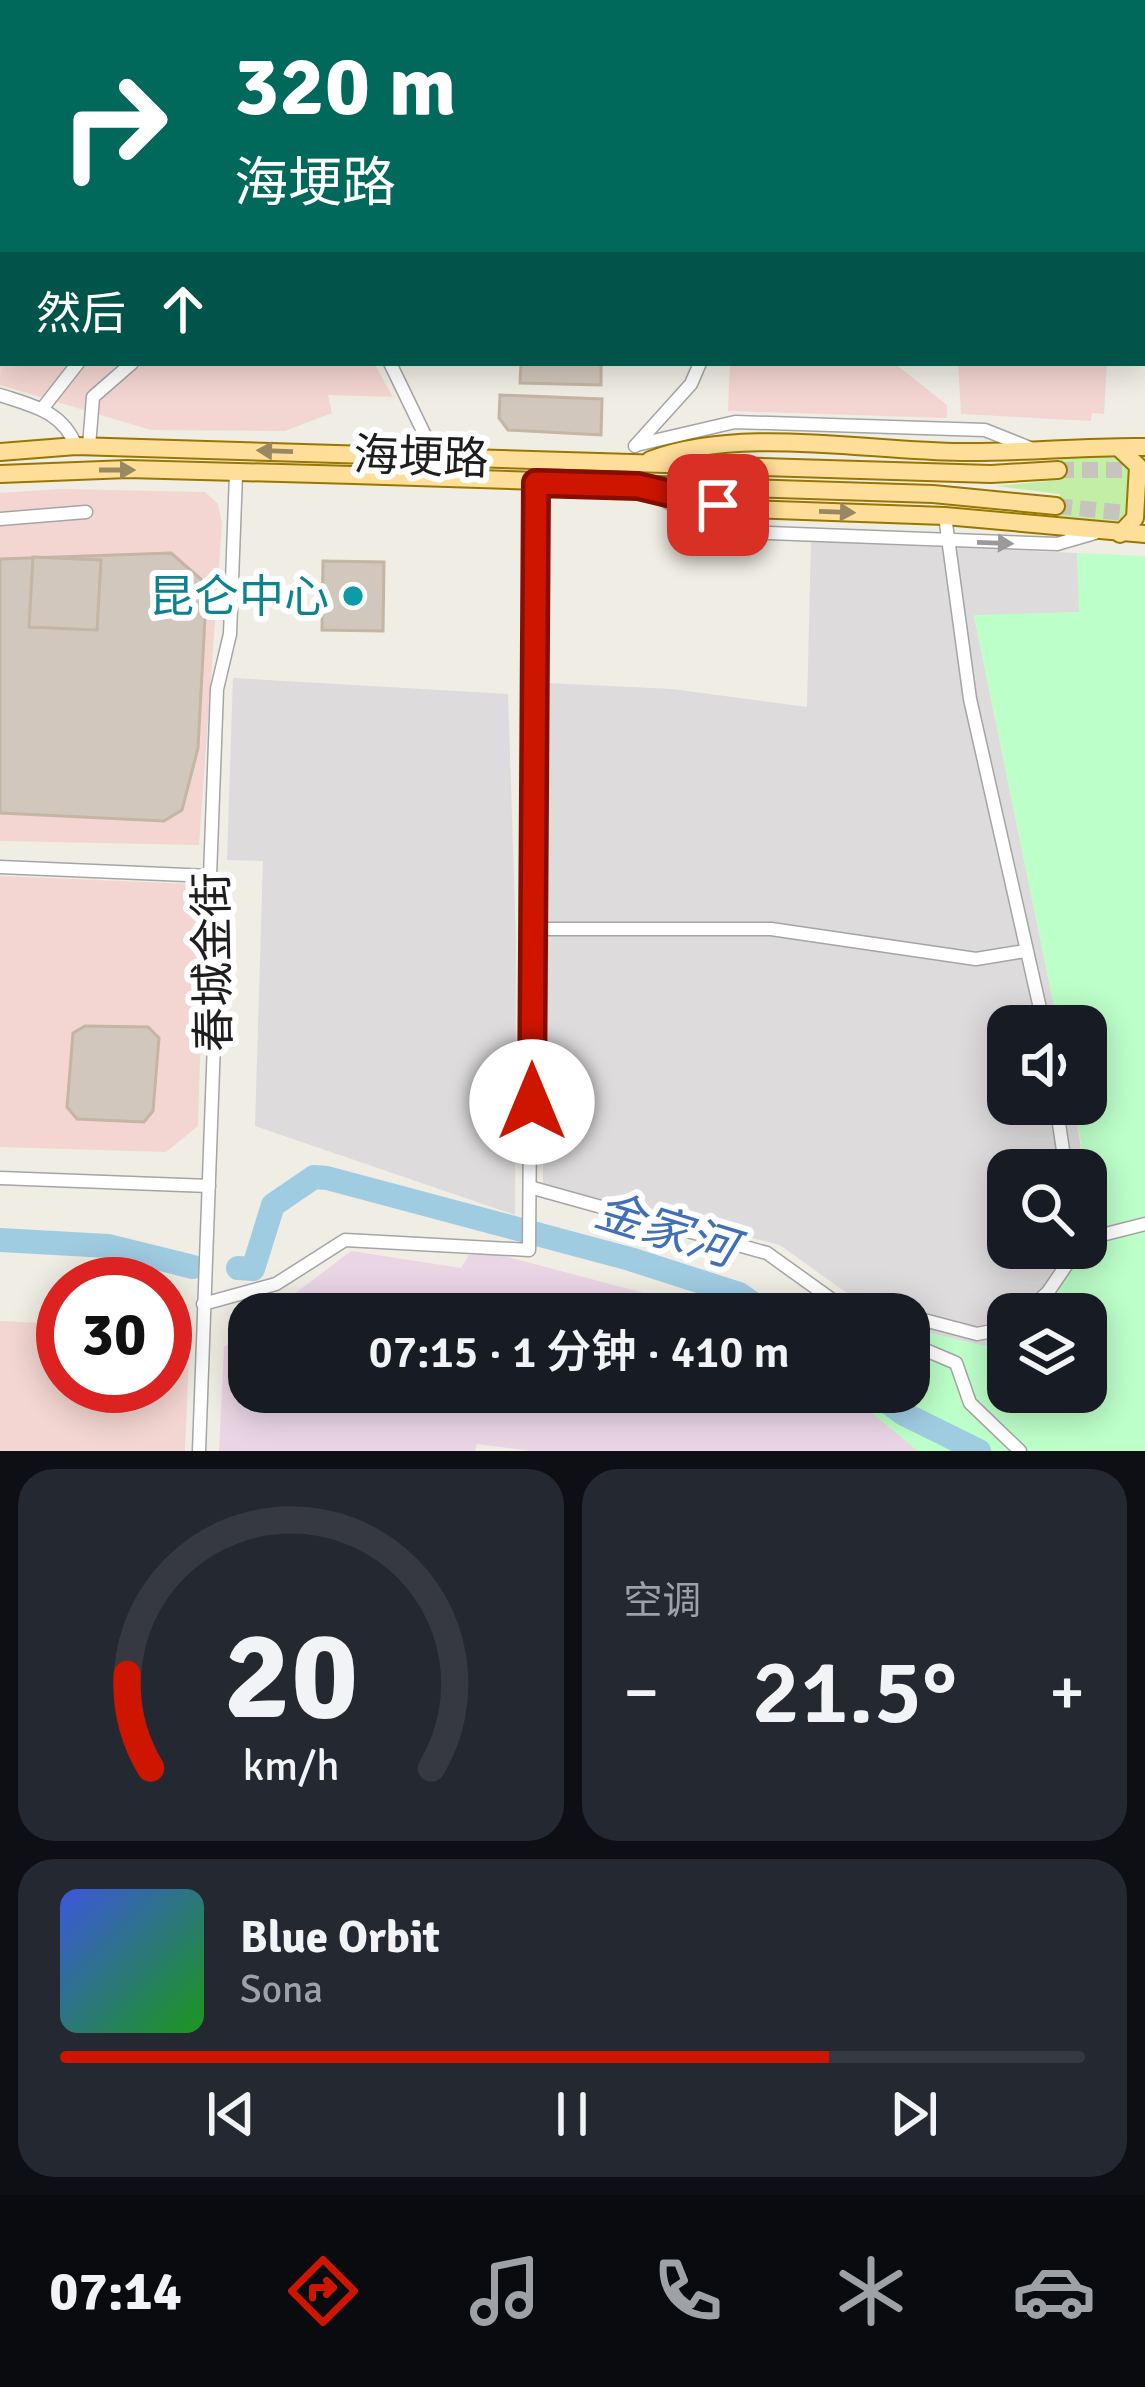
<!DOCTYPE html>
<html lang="zh">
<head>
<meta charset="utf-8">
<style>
	body { margin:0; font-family:Signika,"Noto Sans SC",sans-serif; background:#242831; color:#f1f3f6; height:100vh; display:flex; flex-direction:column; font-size:45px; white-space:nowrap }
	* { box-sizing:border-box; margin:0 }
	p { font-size:39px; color:#9ea1a6 }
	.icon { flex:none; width:66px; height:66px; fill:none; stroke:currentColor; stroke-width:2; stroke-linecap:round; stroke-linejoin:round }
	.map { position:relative; height:1451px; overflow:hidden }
	.side { display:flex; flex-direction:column; gap:18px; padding:18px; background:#0d0f14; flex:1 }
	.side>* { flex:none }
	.banner { position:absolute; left:0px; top:0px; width:1146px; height:366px; box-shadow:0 6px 30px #0003; background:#00695c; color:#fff; overflow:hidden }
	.fabs { position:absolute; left:987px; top:1005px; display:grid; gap:24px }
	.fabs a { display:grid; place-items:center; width:120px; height:120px; border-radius:24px; background:#171b24; box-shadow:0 6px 30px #0003; font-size:60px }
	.speed { position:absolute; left:36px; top:1257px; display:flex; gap:24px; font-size:60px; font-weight:700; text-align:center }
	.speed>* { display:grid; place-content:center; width:156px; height:156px; border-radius:50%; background:#171b24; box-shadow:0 6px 30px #0003; line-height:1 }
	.speed .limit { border:18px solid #d22; background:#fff; color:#111 }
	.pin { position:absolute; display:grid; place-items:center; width:102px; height:102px; color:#fff; margin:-51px; border-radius:24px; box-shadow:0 6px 18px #0006 }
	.me { position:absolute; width:132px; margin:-66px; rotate:0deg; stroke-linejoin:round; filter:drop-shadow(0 0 9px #0008) }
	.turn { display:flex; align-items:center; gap:42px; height:252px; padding:0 36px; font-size:54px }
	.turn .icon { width:156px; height:156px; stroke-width:2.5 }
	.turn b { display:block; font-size:84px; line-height:102px }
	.then { display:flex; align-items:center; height:114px; padding:0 36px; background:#0003; gap:24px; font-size:45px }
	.big { font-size:90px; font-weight:600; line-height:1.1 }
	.side .widget { flex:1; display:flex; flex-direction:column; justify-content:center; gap:18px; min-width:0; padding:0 42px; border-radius:36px; background:#242831 }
	.side .dial { align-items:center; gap:0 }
	.dial svg { height:312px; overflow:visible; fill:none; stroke:#363941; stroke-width:7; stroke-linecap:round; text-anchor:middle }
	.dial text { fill:#f1f3f6; stroke:none }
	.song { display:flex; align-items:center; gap:36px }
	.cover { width:144px; height:144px; border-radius:18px; background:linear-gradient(135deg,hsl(230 70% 55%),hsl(120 70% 35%)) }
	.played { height:12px; border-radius:6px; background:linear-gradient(90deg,#cd1500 75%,#363941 75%) }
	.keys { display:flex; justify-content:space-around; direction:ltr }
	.heat { display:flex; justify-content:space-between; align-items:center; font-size:66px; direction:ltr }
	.side .tiles { flex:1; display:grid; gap:18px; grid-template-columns:1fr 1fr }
	.widget:last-child { grid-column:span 2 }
	.trip { position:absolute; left:228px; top:1293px; width:702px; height:120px; border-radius:36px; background:#171b24; box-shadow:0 6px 30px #0003; font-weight:600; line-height:120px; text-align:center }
	.dock { display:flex; height:192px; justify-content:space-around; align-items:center; background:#090b0e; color:#9ea1a6 }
	.dock .icon { width:84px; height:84px }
	.dock .active { color:#cd1500 }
	.dock b { font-size:54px; color:#f1f3f6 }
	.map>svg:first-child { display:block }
</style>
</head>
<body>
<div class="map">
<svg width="1145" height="1451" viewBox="0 0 1145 1451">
	<rect width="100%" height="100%" fill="#f0ede4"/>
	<!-- residential -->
	<g fill="#dddbdb">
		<path d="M 0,0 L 178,0 L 179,3 L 3,3 L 3,153 Z"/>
		<path d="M 295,0 L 684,0 L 297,3 Z"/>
		<path d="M 811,542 L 1077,553 L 1080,612 L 974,616 L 1058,1026 L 1008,1026 L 1008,1104 L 1074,1104 L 1084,1170 L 1008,1170 L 1008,1248 L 1086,1248 L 1086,1184 L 1091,1221 L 1088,1249 L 1035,1314 L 1008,1314 L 1008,1335 L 984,1346 L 909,1328 L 909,1314 L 876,1314 L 780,1245 L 543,1184 L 547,683 L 672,689 L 807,707 Z"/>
		<path d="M 233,678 L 508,694 L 516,940 L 515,1215 L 255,1126 L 263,861 L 227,860 Z"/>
	</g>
	<!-- commercial -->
	<g fill="#f3d6d1">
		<path d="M 3,171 L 3,363 L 374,363 L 393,397 L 328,395 L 332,413 L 285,431 L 151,430 L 0,385 Z"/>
		<path d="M 730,363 L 894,363 L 947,405 L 947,418 L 728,411 Z"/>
		<path d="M 958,363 L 1107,363 L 1104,414 L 1092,413 L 1091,421 L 961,414 Z"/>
		<path d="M 62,489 L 205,492 L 218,504 L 222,524 L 199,845 L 0,841 L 0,493 Z"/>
		<path d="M 0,876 L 193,884 L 205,897 L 198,1126 L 166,1152 L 0,1147 Z"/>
		<path d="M 0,1321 L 63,1324 L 63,1386 L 165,1386 L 165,1328 L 190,1329 L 185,1451 L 0,1451 Z"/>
	</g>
	<!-- industrial -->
	<g fill="#ead5e4">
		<path d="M 351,1251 L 461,1268 L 469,1255 L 500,1255 L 723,1314 L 268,1314 Z"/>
		<path d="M 249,1328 L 249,1392 L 847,1392 L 918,1451 L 532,1451 L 477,1444 L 475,1451 L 219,1451 L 224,1347 Z"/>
	</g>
	<!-- grass -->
	<path fill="#c2efa5" d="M 1061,453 L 1129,459 L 1131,513 L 1114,523 L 1060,519 L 1060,494 L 996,486 L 1060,480 Z"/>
	<!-- park -->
	<path fill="#bcffc8" d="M 1077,553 L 1145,556 L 1145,1451 L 918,1451 L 847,1392 L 909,1392 L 909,1328 L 984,1346 L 1008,1335 L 1008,1392 L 1086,1392 L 1086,1314 L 1035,1314 L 1089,1249 L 1086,1170 L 1074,1104 L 1086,1104 L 1086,1026 L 1058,1026 L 974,615 L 1079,612 Z"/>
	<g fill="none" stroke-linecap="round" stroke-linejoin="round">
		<!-- river -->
		<g stroke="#a0cce2" stroke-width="24">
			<path d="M 0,1240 L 108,1246 L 193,1267"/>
			<path d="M 238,1268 L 253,1269 L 273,1205 L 314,1177 L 327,1178 L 630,1259 L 739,1294 L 768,1314"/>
			<path d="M 874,1392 L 904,1414 L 979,1451"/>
		</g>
	</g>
	<!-- building -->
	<g fill="#d1c7bc" stroke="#c4b5a4" stroke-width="3">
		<path d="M 521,363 L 601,363 L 601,385 L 520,383 Z"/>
		<path d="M 500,395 L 602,399 L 601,435 L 508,430 L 499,418 Z"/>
		<path d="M 171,553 L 201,579 L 206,599 L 198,748 L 182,810 L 164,821 L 0,813 L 0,559 Z"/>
		<path d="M 33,557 L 101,560 L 97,630 L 29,627 Z"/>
		<path d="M 323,561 L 384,562 L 383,631 L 322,630 Z"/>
		<path d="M 85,1026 L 148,1027 L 159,1038 L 153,1111 L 144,1122 L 77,1119 L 67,1107 L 73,1033 Z"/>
	</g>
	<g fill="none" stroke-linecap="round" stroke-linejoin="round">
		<!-- major-tunnel -->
		<g stroke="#c6c4bc" stroke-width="16" stroke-dasharray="16 8" stroke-linecap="butt">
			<path d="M 1058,470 L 1145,470"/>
			<path d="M 1056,506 L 1145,515"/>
		</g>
		<!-- minor casing -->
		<g stroke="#a5a5a5" stroke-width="15">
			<g id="minor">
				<path d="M 201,0 L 203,3"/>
				<path d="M 716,3 L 717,0"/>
				<path d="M 0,87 L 3,84"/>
				<path d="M 0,314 L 3,315"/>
				<path d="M 390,363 L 434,454 L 434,477"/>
				<path d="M 0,395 C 33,406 62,411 76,446"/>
				<path d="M 42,409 L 78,363"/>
				<path d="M 636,445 L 735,422 L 985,430 L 1030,448"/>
				<path d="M 89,446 L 93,397 L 132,363"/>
				<path d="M 635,446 L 691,384 L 700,363"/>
				<path d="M 640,486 L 717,531 L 1057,544 L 1095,533"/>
				<path d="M 945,516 L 970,699 L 1044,1026"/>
				<path d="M 0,519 L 86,512"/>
				<path d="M 0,867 L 210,876"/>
				<path d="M 532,929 L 771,929 L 976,959 L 1025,951"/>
				<path d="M 1056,1104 L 1066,1170"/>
				<path d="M 0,1178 L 209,1186"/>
				<path d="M 533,1188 L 767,1253 L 852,1314"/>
				<path d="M 1086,1239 L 1145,1224"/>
				<path d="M 203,1304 L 276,1284 L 345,1240 L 529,1250 L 535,483"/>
				<path d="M 884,1304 L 904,1314"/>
				<path d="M 1024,1314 L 1048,1292 L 1078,1248"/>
				<path d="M 909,1316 L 977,1334 L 1008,1328"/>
				<path d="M 909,1343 L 956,1363 L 970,1403 L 1020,1451"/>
				<path d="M 199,1451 L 219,906 L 210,876 L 217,689 L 230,634 L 236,474"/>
			</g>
		</g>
		<!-- major casing -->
		<g stroke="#997600" stroke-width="20">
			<g id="major">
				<path d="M 1120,449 L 1138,466 L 1135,518 L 1120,534"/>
				<path d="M 0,452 L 76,446 L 991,474 L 1058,470"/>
				<path d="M 650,460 C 740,426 865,451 961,452 C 1022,453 1084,446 1145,447"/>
				<path d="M 0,474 L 128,469 L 354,475 L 933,494 L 1056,506"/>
				<path d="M 662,493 L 749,509 L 945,516 L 1145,534"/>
			</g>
		</g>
		<!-- minor -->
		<use href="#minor" stroke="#fff" stroke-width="12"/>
		<!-- major -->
		<use href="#major" stroke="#ffde9a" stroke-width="16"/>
	</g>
	<!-- one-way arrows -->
	<defs><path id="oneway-solid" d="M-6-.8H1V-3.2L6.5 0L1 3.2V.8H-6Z" transform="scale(3)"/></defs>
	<g fill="#9a8862">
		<use href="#oneway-solid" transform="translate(275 451) rotate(-178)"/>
		<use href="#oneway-solid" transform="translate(117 470)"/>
		<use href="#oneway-solid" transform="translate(837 512) rotate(2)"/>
	</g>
	<use fill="#9a9a9a" href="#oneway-solid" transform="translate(995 543) rotate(2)"/>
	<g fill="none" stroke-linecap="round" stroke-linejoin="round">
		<!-- route casing -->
		<g stroke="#850e00" stroke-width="30">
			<path id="route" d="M 532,1102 L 536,483 L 638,486 L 718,505"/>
		</g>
		<!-- route -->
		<use href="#route" stroke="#cd1500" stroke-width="21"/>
	</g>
	<!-- markers -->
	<circle fill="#0f9aa8" stroke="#fff" stroke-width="4.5" cx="353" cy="596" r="12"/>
	<g text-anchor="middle" stroke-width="12" stroke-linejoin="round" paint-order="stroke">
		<!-- street labels -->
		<g font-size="45" fill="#1e1e1e" stroke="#fff">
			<text transform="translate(421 456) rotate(2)" y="16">海埂路</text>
			<text transform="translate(212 962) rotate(-91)" y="16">春城金街</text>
		</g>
		<!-- culture labels -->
		<g font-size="45" fill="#0d838f" stroke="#fff" text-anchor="end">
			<text x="329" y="612">昆仑中心</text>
		</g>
		<!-- water labels -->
		<g font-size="48" font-style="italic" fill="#4170b8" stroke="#fff">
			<text transform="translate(666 1229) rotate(17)" y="17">金家河</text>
		</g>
	</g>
</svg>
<div class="fabs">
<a><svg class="icon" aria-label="sound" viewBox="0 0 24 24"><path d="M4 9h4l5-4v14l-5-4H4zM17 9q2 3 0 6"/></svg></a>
<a><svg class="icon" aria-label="search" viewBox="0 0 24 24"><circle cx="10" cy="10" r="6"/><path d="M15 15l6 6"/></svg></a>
<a><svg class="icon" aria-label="layers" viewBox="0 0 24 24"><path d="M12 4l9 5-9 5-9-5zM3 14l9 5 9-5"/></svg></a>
</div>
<div class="speed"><div class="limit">30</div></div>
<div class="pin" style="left:718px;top:505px;background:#d93025"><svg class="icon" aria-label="arrive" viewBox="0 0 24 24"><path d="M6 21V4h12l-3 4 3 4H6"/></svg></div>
<svg class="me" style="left:532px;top:1102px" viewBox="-20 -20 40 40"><circle r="19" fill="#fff"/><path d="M0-13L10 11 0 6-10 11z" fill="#cd1500"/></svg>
<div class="trip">07:15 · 1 分钟 · 410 m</div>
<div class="banner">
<div class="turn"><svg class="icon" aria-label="right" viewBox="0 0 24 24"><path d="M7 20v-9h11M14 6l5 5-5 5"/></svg><div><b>320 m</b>海埂路</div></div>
<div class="then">然后<svg class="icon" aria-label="ahead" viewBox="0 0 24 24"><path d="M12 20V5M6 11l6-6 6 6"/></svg></div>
</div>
</div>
<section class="side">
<div class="tiles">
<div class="widget dial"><svg viewBox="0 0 100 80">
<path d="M14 69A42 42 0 1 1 86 69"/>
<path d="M14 69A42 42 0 0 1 8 45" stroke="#cd1500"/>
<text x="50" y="56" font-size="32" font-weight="700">20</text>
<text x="50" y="72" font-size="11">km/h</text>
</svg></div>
<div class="widget"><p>空调</p>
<div class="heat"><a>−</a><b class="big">21.5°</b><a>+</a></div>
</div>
<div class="widget">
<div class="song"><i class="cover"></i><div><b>Blue Orbit</b><p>Sona</p></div></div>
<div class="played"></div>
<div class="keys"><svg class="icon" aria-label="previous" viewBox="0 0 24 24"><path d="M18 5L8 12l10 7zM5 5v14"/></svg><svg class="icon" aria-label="pause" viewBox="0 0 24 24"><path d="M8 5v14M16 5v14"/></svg><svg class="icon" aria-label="next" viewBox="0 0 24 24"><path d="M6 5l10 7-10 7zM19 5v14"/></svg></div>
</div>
</div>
</section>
<nav class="dock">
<b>07:14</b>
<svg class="icon active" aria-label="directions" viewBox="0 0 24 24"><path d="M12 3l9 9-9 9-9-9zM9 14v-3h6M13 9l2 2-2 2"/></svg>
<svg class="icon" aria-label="music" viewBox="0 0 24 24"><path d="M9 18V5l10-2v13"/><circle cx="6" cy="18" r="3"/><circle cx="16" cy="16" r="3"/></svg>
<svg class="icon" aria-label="phone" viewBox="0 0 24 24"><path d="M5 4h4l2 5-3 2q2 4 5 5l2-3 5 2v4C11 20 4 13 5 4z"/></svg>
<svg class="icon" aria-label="climate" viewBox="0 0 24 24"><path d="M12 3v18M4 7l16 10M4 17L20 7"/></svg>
<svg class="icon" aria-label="car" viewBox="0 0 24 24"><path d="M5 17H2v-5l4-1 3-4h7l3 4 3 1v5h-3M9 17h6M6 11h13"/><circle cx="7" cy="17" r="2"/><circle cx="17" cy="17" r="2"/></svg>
</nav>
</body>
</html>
